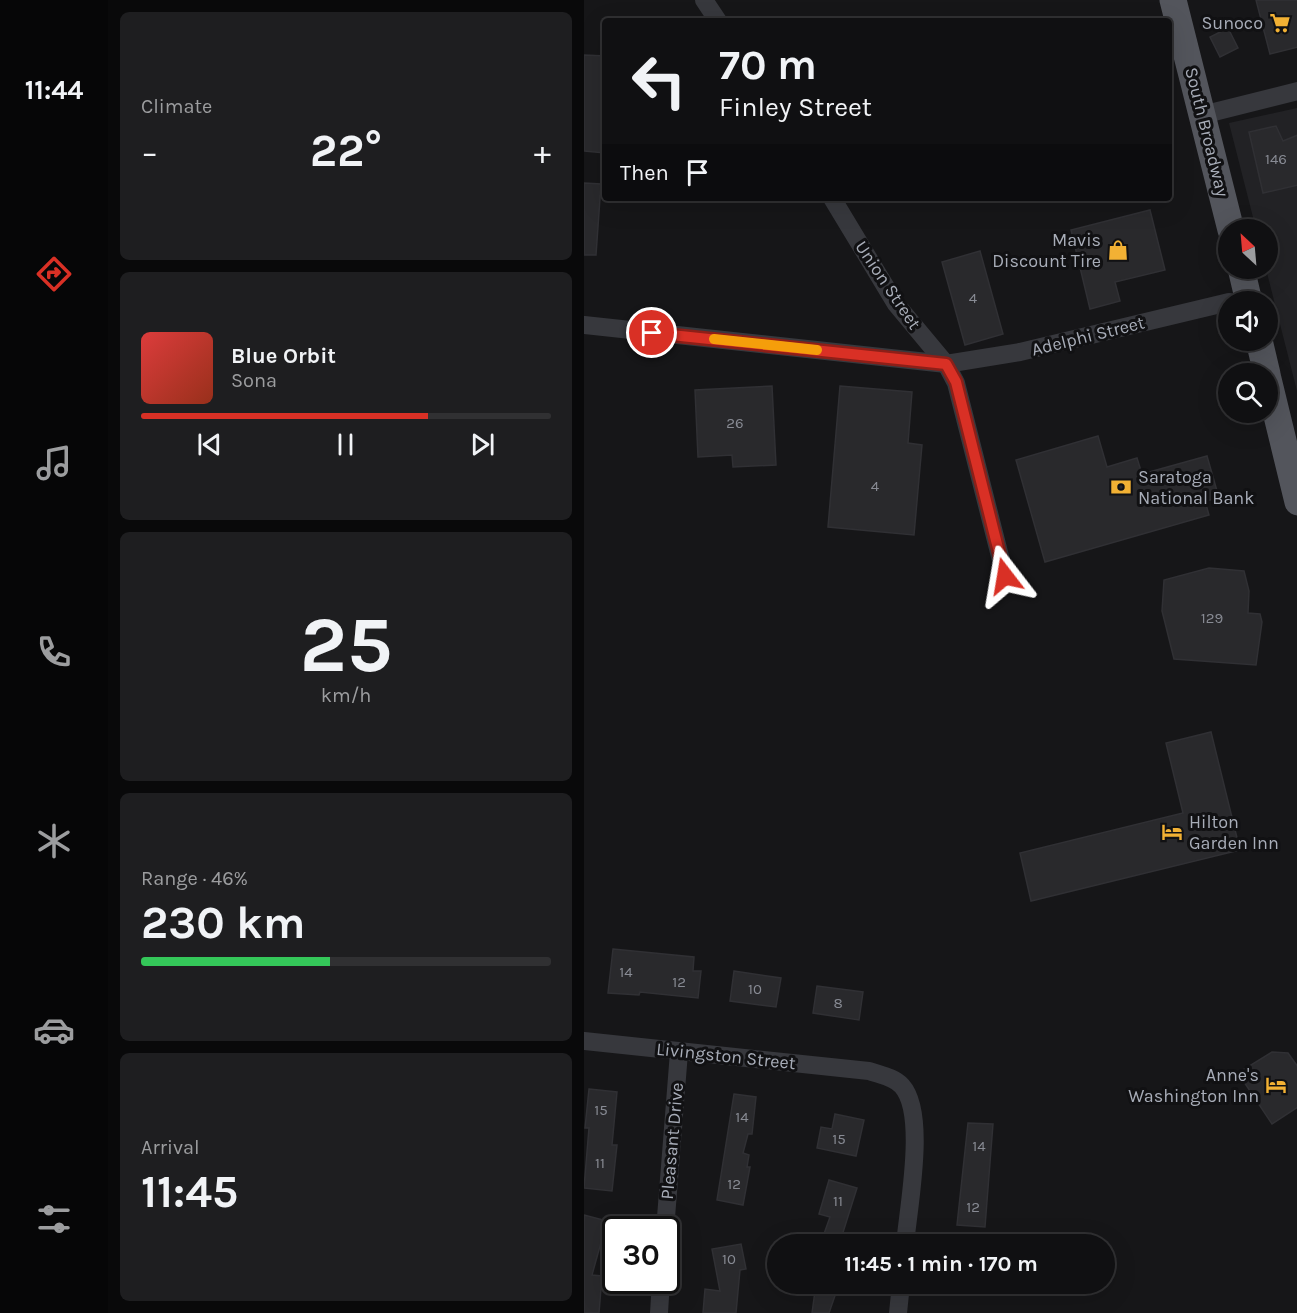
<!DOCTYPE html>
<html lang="en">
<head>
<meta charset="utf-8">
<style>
	body { margin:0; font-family:Karla,sans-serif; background:#1e1e20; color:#f1f3f6; height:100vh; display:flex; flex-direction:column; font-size:22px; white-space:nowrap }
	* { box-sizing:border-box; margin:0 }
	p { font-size:20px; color:#9c9d9f }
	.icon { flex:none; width:33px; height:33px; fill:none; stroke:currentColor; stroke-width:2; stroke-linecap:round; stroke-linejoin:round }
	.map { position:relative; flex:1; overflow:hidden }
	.drawer { display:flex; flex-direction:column; gap:12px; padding:12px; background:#09090a; width:476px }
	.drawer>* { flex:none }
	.hud { position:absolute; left:18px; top:18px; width:570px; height:183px; border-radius:6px; box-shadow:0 6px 24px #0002,0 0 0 2px #303032; background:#101012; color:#f1f3f6; overflow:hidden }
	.needle { width:39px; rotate:334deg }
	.buttons { position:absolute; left:634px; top:219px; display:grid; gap:12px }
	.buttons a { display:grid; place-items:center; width:60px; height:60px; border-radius:50%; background:#101012; box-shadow:0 6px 24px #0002,0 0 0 2px #303032; font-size:30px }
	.speed { position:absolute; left:18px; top:1216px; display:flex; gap:12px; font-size:30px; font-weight:700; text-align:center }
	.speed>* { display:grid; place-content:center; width:78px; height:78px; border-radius:50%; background:#101012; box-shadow:0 6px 24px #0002,0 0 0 2px #303032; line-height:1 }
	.speed .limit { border:3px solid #111; border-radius:9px; background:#fff; color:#111 }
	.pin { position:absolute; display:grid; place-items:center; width:51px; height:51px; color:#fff; margin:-26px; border:3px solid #fff; border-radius:50%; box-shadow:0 2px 6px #0007 }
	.me { position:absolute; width:66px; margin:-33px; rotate:346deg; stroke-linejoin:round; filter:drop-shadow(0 0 4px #0008) }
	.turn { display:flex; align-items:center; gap:21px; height:126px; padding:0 18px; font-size:27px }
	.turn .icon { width:78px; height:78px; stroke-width:2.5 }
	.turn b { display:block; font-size:42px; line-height:51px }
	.then { display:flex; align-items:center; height:57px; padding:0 18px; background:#0003; gap:12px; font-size:22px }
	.big { font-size:45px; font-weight:700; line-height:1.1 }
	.drawer .widget { flex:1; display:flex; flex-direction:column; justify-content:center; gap:9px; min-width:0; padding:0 21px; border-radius:9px; background:#1e1e20 }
	.drawer .dial { align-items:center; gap:0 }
	.dial b { font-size:78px; line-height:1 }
	.song { display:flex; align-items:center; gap:18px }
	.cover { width:72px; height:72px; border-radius:9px; background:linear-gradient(135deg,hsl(0 70% 55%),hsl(10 70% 35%)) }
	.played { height:6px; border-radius:3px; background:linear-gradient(90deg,#d93025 70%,#303032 70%) }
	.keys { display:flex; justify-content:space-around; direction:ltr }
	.heat { display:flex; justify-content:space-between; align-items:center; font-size:33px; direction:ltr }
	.charge { height:9px; border-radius:4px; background:linear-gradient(90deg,#34c759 46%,#303032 0) }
	.trip { position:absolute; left:183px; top:1234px; width:348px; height:60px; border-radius:30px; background:#101012; box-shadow:0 6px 24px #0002,0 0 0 2px #303032; font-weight:700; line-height:60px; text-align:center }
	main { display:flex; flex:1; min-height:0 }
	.menu { display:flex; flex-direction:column; width:108px; justify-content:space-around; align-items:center; background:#060607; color:#9c9d9f }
	.menu .icon { width:42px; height:42px }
	.menu .current { color:#d93025 }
	.menu b { font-size:27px; color:#f1f3f6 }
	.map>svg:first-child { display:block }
</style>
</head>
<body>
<main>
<nav class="menu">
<b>11:44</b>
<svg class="icon current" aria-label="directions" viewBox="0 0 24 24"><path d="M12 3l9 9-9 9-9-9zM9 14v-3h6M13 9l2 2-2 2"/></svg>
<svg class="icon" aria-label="music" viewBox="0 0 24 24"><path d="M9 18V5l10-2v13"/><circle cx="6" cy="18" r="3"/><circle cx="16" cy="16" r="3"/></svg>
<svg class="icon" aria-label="phone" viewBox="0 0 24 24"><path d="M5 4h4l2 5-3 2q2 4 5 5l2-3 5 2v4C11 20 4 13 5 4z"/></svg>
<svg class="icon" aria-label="climate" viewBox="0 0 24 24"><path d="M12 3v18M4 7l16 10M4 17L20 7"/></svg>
<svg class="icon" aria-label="car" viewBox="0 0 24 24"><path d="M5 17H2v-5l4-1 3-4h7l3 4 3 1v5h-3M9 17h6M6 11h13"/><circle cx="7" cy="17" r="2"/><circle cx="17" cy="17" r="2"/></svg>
<svg class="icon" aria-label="filters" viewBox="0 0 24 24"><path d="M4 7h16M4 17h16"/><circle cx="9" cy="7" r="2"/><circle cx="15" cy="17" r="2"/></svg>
</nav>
<section class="drawer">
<div class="widget"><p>Climate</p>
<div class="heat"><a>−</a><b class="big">22°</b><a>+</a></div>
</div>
<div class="widget">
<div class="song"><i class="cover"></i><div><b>Blue Orbit</b><p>Sona</p></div></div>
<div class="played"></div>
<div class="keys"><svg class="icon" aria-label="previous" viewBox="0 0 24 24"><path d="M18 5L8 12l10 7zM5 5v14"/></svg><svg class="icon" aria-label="pause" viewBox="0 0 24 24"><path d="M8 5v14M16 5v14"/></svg><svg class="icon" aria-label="next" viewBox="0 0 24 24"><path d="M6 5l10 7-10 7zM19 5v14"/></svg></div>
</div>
<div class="widget dial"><b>25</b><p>km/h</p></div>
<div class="widget"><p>Range · 46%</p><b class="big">230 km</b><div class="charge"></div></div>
<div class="widget"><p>Arrival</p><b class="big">11:45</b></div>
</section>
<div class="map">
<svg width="714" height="1313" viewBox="0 0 714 1313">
	<rect width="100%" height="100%" fill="#161618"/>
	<!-- built -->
	<path fill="#222225" d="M 713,108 L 713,391 L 682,269 L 684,230 L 672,229 L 645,123 Z"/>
	<!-- building -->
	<g fill="#29292c" stroke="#303034" stroke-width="1.5">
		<path d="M 672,0 L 714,0 L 714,47 L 686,54 Z"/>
		<path d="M 644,28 L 654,48 L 636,57 L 626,37 Z"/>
		<path d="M 0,55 L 21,56 L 21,153 L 0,151 Z"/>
		<path d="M 692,126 L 699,141 L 714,135 L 714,185 L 679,193 L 665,132 Z"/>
		<path d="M 0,183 L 17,184 L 12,255 L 0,255 Z"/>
		<path d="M 566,210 L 581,270 L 531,282 L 536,301 L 506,309 L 487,230 Z"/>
		<path d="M 396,251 L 419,334 L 381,345 L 358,262 Z"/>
		<path d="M 188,386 L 192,465 L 149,467 L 148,455 L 114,457 L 111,390 Z"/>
		<path d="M 256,386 L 328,392 L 324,443 L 338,445 L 330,535 L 244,527 Z"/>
		<path d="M 514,436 L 523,467 L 553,458 L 558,474 L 623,456 L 635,498 L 621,501 L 625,515 L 461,562 L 432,460 Z"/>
		<path d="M 625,568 L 660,571 L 665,591 L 664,613 L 676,614 L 678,622 L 672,665 L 590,659 L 578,611 L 580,580 Z"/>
		<path d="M 627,732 L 656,850 L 447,901 L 436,853 L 599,813 L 582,743 Z"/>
		<path d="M 29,949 L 110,957 L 109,971 L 117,971 L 114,998 L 56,992 L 55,995 L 24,993 Z"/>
		<path d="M 150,971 L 197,978 L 192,1007 L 146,1001 Z"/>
		<path d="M 233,986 L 279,992 L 275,1020 L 229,1013 Z"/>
		<path d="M 688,1052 L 704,1053 L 714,1067 L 714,1107 L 688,1124 L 654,1073 Z"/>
		<path d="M 5,1089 L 33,1092 L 28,1145 L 33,1145 L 28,1191 L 0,1188 L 5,1128 L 1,1128 Z"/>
		<path d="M 150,1094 L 172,1097 L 168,1134 L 164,1134 L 159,1153 L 165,1155 L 163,1167 L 166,1167 L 159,1205 L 133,1200 Z"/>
		<path d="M 251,1114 L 280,1120 L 272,1156 L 233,1148 L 237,1127 L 248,1129 Z"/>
		<path d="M 384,1123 L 409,1124 L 401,1227 L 373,1225 Z"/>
		<path d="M 245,1180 L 273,1188 L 255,1245 L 236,1245 L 246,1217 L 235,1214 Z"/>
		<path d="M 0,1215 L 23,1221 L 8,1275 L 18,1276 L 15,1313 L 0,1313 Z"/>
		<path d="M 157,1244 L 162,1269 L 156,1270 L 152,1313 L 119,1313 L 121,1289 L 136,1291 L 128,1249 Z"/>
		<path d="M 232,1284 L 255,1284 L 245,1313 L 228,1313 Z"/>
	</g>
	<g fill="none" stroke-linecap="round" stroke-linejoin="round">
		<!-- minor -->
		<g stroke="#37383d" stroke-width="18">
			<path d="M 120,0 L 134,21"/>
			<path d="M 618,115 L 714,91"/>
			<path d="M 248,198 L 312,304 L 362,364 L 372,383 L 421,576"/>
			<path d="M 0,325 L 362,364 L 436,352 L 645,302"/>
			<path d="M 0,1041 L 285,1071 C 296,1075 310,1077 318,1086 C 343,1114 324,1208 321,1245"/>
			<path d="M 81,1230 L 95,1052"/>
			<path d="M 75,1313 L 77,1281"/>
			<path d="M 314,1313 L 317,1284"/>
		</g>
		<!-- primary -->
		<g stroke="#53555c" stroke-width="27">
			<path d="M 589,0 L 647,230"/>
			<path d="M 657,268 L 665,302"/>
			<path d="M 675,340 L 683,374"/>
			<path d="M 684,379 L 714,502"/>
		</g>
	</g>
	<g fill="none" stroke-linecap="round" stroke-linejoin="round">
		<!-- route casing -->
		<g stroke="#8d1f18" stroke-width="15">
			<path id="route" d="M 68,333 L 362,364 L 372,382 L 421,576"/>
		</g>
		<!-- route -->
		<use href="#route" stroke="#d93025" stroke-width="10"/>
		<!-- slow -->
		<path stroke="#f59e0b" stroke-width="10" d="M 130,339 L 233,350"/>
	</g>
	<!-- icons -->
	<defs>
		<g id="supermarket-bare" transform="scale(1.62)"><path d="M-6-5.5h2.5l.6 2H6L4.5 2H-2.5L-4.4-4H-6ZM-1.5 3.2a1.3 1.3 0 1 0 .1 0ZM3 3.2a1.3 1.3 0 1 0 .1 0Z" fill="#f2b134" stroke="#111113" stroke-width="2.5" paint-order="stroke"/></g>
		<g id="shop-bare" transform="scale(1.62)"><path d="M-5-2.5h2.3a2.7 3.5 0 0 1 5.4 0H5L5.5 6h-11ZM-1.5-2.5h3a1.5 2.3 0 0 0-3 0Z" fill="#f2b134" stroke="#111113" stroke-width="2.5" paint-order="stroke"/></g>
		<g id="bank-bare" transform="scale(1.62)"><path d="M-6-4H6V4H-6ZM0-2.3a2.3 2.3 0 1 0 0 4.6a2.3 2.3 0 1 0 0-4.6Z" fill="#f2b134" stroke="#111113" stroke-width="2.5" paint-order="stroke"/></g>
		<g id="hotel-bare" transform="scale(1.62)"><path d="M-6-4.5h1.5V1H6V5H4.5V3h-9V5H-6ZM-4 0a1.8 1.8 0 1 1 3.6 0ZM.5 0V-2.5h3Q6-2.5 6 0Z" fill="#f2b134" stroke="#111113" stroke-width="2.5" paint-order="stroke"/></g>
	</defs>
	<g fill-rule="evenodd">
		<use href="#supermarket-bare" x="696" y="23"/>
		<use href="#shop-bare" x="534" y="250"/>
		<use href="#bank-bare" x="537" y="487"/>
		<use href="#hotel-bare" x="588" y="832"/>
		<use href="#hotel-bare" x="692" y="1085"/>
	</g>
	<g text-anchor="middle" stroke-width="6" stroke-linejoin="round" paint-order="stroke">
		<!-- number labels -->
		<g font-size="15" fill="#888b94">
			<text x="692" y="164">146</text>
			<text x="389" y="303">4</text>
			<text x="151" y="428">26</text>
			<text x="291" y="491">4</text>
			<text x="628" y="623">129</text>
			<text x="42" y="977">14</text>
			<text x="95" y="987">12</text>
			<text x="171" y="994">10</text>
			<text x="254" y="1008">8</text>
			<text x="17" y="1115">15</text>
			<text x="158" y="1122">14</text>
			<text x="255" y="1144">15</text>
			<text x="395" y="1151">14</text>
			<text x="16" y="1168">11</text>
			<text x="150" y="1189">12</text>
			<text x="254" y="1206">11</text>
			<text x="389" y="1212">12</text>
			<text x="145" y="1264">10</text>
		</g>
		<!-- poi labels -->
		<g font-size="18" fill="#a8adb8" stroke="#111113" text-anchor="end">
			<text x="679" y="29">Sunoco</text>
			<text x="517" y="246">Mavis<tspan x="517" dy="21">Discount Tire</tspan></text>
			<text x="554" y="483" text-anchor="start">Saratoga<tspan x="554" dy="21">National Bank</tspan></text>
			<text x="605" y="828" text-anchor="start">Hilton<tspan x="605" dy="21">Garden Inn</tspan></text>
			<text x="675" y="1081">Anne's<tspan x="675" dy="21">Washington Inn</tspan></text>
		</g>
		<!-- street labels -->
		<g font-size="18" fill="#a8adb8" stroke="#111113">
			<text transform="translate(623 132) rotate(76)" y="6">South Broadway</text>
			<text transform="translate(304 285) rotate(56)" y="6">Union Street</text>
			<text transform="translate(504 336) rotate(-14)" y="6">Adelphi Street</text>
			<text transform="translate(142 1056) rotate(6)" y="6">Livingston Street</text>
			<text transform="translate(88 1141) rotate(-85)" y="6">Pleasant Drive</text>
		</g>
	</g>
</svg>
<div class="buttons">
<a><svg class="needle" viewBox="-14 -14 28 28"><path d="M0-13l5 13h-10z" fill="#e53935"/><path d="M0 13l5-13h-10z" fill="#9c9d9f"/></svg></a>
<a><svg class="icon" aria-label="sound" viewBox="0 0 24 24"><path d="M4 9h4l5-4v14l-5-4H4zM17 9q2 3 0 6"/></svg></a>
<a><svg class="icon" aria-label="search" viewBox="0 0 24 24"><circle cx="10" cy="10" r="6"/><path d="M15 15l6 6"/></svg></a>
</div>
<div class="speed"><div class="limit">30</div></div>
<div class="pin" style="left:68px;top:333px;background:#d93025"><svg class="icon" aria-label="arrive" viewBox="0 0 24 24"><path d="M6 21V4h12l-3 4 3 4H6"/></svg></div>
<svg class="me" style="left:421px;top:576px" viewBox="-20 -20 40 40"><path d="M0-17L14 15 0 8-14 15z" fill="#d93025" stroke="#fff" stroke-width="4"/></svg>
<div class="trip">11:45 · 1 min · 170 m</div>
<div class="hud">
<div class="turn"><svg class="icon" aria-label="left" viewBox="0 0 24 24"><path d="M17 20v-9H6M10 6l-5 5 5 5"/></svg><div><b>70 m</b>Finley Street</div></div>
<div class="then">Then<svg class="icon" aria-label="arrive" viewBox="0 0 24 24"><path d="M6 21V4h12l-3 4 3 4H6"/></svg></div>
</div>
</div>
</main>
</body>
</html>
